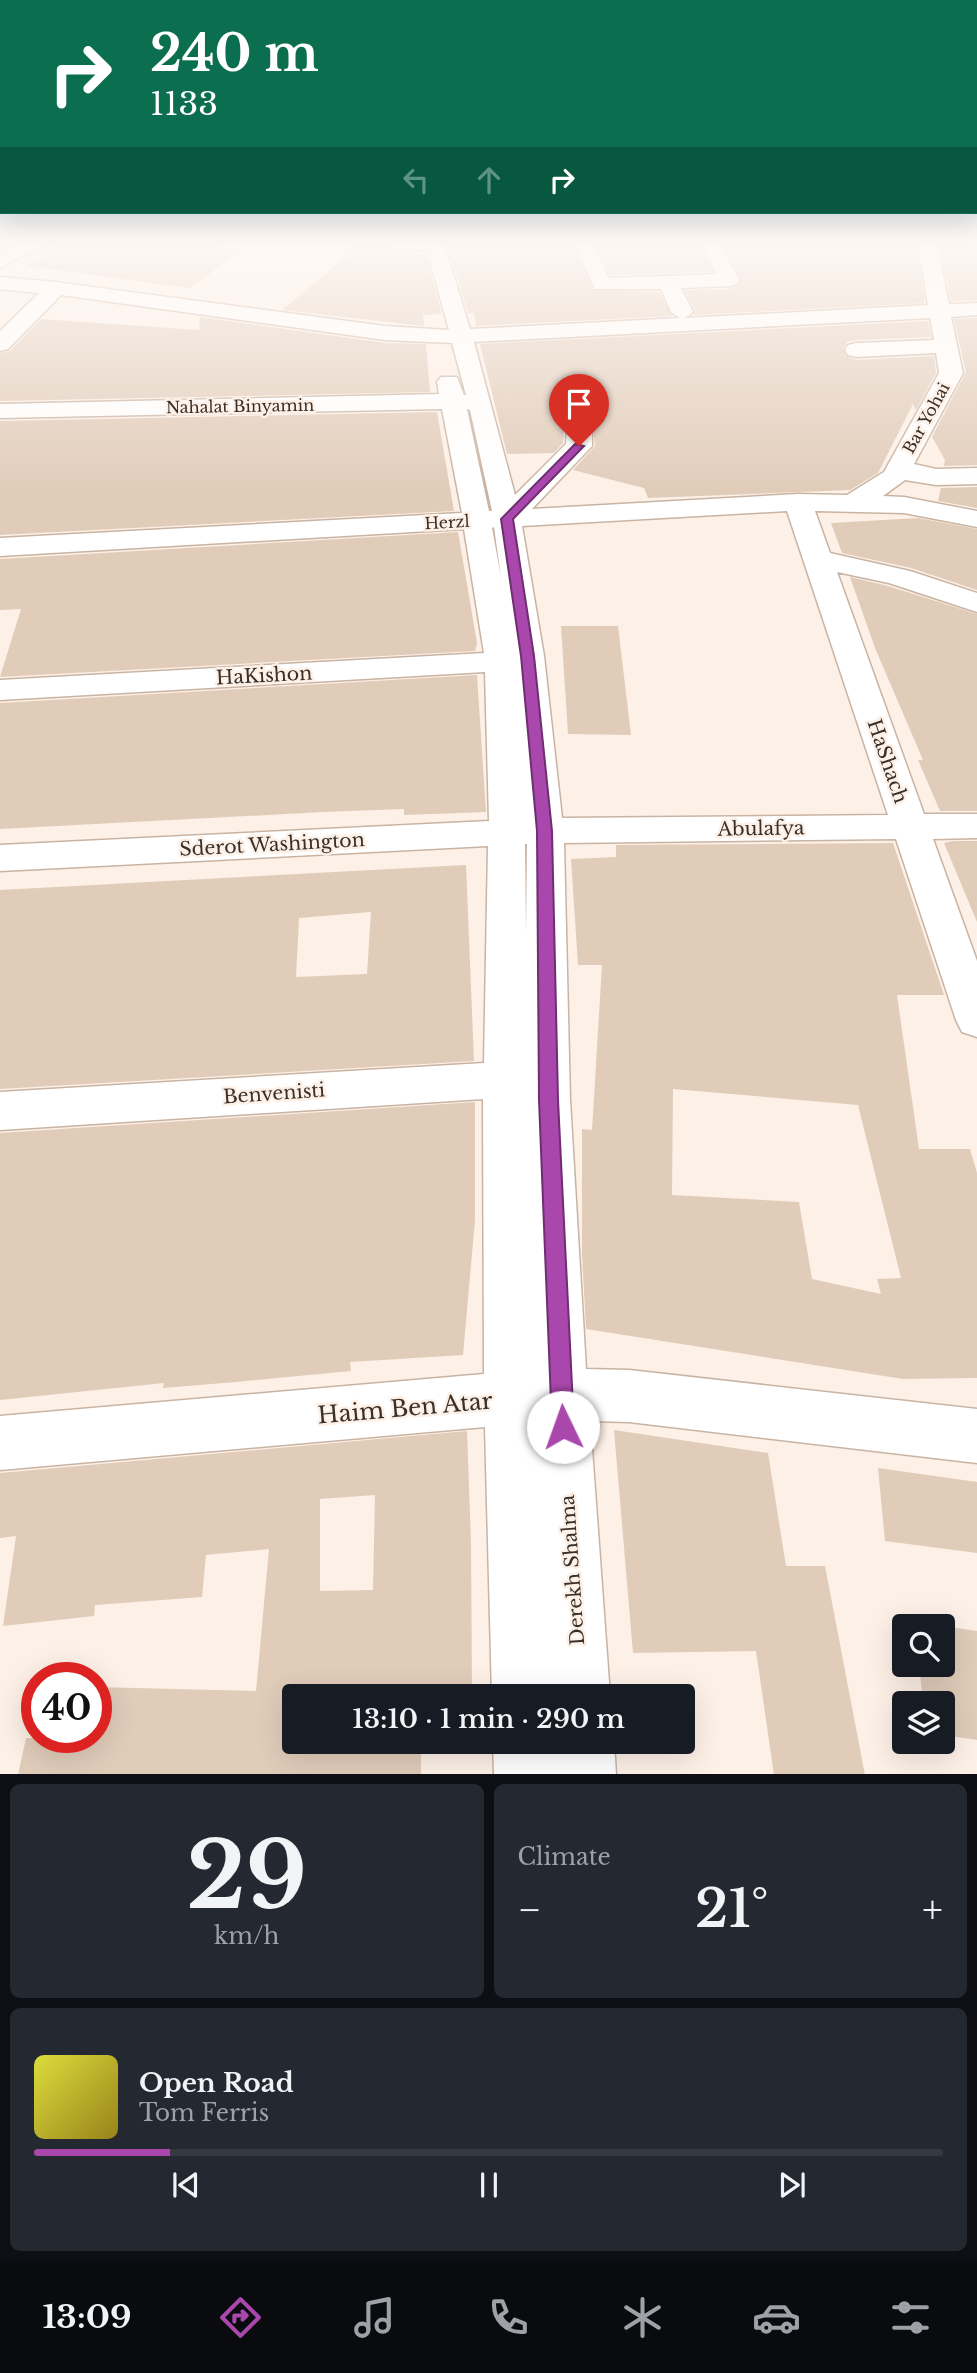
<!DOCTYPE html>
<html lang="en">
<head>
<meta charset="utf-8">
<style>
	body { margin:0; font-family:"Libre Baskerville",serif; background:#242831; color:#f1f3f6; height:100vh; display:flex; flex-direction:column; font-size:26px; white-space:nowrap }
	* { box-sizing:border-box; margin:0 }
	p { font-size:23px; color:#9ea1a6 }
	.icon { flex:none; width:38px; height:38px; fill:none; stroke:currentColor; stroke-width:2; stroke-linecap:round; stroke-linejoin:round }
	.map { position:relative; height:1774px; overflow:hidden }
	.details { display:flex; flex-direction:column; gap:10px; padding:10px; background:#0d0f14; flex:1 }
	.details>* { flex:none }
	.guide { position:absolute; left:0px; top:0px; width:978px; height:214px; box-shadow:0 7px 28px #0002; background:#0b6e4f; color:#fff; overflow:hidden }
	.controls { position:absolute; left:892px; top:1614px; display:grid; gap:14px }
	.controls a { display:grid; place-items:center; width:63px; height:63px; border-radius:7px; background:#171b24; box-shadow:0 7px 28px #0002; font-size:35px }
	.speed { position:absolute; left:21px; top:1662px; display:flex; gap:14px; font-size:35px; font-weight:700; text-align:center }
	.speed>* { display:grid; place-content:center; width:91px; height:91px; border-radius:50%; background:#171b24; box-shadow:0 7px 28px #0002; line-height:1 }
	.speed .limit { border:10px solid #d22; background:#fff; color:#111 }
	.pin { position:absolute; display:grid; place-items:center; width:60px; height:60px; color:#fff; margin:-72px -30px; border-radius:50% 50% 50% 0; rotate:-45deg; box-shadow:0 0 7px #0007 }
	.pin .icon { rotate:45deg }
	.me { position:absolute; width:77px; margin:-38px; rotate:357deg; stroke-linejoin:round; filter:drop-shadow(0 0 5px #0008) }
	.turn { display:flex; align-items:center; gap:24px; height:147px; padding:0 35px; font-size:32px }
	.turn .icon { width:91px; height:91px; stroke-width:2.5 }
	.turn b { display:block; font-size:49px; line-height:60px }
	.lanes { display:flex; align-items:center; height:66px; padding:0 35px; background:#0003; justify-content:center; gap:35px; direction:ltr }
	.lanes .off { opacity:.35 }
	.big { font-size:52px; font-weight:600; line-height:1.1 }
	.details .widget { flex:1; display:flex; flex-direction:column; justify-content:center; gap:10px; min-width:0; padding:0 24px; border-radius:10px; background:#242831 }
	.details .dial { align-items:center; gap:0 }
	.dial b { font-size:91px; line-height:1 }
	.song { display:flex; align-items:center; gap:21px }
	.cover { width:84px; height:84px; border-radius:10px; background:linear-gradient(135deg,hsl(60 70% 55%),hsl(50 70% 35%)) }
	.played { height:7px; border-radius:4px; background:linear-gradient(90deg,#a947ad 15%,#363941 15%) }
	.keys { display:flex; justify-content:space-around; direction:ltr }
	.heat { display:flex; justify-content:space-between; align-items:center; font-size:38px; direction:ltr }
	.details .tiles { flex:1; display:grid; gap:10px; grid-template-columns:1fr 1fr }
	.widget:last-child { grid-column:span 2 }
	.trip { position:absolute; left:282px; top:1684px; width:413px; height:70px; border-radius:7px; background:#171b24; box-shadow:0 7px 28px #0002; font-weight:600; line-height:70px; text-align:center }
	.tabs { display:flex; height:112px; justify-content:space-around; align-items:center; background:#090b0e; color:#9ea1a6 }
	.tabs .icon { width:49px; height:49px }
	.tabs .on { color:#a947ad }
	.tabs b { font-size:32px; color:#f1f3f6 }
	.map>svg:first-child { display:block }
</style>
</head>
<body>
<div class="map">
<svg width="977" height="1775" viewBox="0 0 977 1775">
	<rect width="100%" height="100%" fill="#fdf0e6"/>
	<!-- building -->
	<g fill="#e1ccba" fill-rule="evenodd">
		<path d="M 68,240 L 168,240 L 242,251 L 189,288 L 27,266 Z"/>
		<path d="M 449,240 L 569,240 L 593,290 L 659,292 L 672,316 L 476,326 L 474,313 L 468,313 L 452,260 L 455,260 Z"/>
		<path d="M 593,240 L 695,240 L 713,272 L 611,275 Z"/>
		<path d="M 720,240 L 915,240 L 925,303 L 693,315 L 695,311 L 685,290 L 730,289 L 742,282 Z"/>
		<path d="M 939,240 L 977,240 L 977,300 L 951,301 Z"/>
		<path d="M 360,245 L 426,256 L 442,314 L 423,315 L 424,326 L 282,310 Z"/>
		<path d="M 200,317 L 385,343 L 426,344 L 430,392 L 0,401 L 0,353 L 10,351 L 41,319 L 199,330 Z"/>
		<path d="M 977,318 L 977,465 L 944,466 L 945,460 L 932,437 L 966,372 L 954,319 Z"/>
		<path d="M 928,321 L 931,337 L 856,340 L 847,342 L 843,349 L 846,356 L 856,360 L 934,356 L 936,373 L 916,410 L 913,404 L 878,473 L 850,490 L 648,498 L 644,488 L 573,470 L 595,446 L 591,408 L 585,397 L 575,393 L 564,395 L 560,402 L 564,428 L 563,443 L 554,453 L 507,454 L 480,344 Z"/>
		<path d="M 437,412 L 454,511 L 0,535 L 0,421 Z"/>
		<path d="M 977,487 L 977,508 L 938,501 L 941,488 Z"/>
		<path d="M 918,518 L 977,529 L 977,590 L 911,568 L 842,553 L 831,523 Z"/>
		<path d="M 458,532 L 477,643 L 475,651 L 0,677 L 21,609 L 0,610 L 0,559 Z"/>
		<path d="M 850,577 L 888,586 L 977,614 L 977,811 L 940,811 L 918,760 L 923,760 L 875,648 Z"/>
		<path d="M 561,626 L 618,626 L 631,735 L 568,734 Z"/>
		<path d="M 477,675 L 486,812 L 404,815 L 404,809 L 323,812 L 0,829 L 0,703 Z"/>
		<path d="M 953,841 L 977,841 L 977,922 L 944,843 Z"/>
		<path d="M 893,843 L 944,995 L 897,995 L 919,1149 L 970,1149 L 977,1173 L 977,1378 L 903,1379 L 586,1329 L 582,1254 L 582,1129 L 592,1130 L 602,965 L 578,965 L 571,859 L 616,857 L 616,845 ZM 673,1089 L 858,1105 L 901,1278 L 877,1279 L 881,1294 L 812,1279 L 799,1202 L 672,1195 Z"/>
		<path d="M 466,865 L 474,1061 L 0,1089 L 0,890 ZM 371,912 L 367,974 L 296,977 L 299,918 Z"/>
		<path d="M 475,1102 L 475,1220 L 463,1355 L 350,1362 L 351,1371 L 236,1382 L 163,1388 L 164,1383 L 0,1400 L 0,1133 Z"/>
		<path d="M 614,1430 L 768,1453 L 786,1566 L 825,1566 L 865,1775 L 774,1775 L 756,1651 L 633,1653 Z"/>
		<path d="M 467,1431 L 471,1543 L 472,1692 L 421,1693 L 421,1696 L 294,1696 L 294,1741 L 421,1741 L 421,1775 L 18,1775 L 26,1738 L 96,1738 L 96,1687 L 256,1691 L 269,1549 L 206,1555 L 202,1597 L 95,1605 L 94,1616 L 3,1626 L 16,1536 L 0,1538 L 0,1473 ZM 375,1495 L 373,1590 L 320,1591 L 320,1499 Z"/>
		<path d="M 878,1468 L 977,1482 L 977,1553 L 885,1541 Z"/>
		<path d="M 943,1626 L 977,1631 L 977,1740 L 943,1735 L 943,1703 L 923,1703 L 919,1664 L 943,1664 Z"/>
	</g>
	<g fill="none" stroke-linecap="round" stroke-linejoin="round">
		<!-- minor casing -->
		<g stroke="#c9b4a3" stroke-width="3">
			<g id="minor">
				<path d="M 25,240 L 49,240 L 46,244 L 0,268 L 0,254 Z"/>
				<path d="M 360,240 L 443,240 L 470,329 L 680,318 L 671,312 L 661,289 L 595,289 L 572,240 L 590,240 L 609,278 L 717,274 L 698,240 L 717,240 L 740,280 L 737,284 L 730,286 L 681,288 L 693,312 L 685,318 L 928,305 L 917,240 L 936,240 L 949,304 L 977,303 L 977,315 L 951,317 L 963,373 L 914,464 L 936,469 L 977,468 L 977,484 L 936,485 L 905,480 L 883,496 L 904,497 L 977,511 L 977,527 L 904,513 L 815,511 L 830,553 L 910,571 L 977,593 L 977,612 L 889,583 L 837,572 L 924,814 L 977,814 L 977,838 L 933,839 L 977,961 L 977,1037 L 962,1032 L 956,1020 L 896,839 L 564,843 L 570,1100 L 586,1369 L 629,1370 L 977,1409 L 977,1463 L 629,1422 L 590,1421 L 610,1696 L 492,1696 L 485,1427 L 0,1470 L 0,1416 L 484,1374 L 483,1099 L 0,1130 L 0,1092 L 484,1063 L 488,846 L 0,871 L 0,845 L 489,821 L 485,672 L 0,700 L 0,680 L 484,653 L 464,529 L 0,556 L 0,538 L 462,513 L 442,409 L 0,418 L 0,404 L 439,394 L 437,382 L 441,377 L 457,377 L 464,395 L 466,395 L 452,343 L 385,340 L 61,295 L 8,349 L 0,351 L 0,331 L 39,293 L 0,289 L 0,277 L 56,282 L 385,326 L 449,330 L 427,250 L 370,246 ZM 930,318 L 934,340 L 856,343 L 848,345 L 845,350 L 848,355 L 856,357 L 936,353 L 939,373 L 884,472 L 847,495 L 798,494 L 532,509 L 592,446 C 592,430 592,412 583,398 L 574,396 L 565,398 L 562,403 L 567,428 L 566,444 L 515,495 L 474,342 ZM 467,409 L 470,410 L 492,511 L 489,511 ZM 787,511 L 888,815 L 562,818 L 544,656 L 522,526 ZM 494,527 L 501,577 L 492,528 ZM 525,844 L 527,844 L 526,934 Z"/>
				<path d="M 493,1741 L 614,1741 L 616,1775 L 494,1775 Z"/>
			</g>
		</g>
		<!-- minor -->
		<use href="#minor" fill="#fff" fill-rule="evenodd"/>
	</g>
	<!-- sky -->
	<linearGradient id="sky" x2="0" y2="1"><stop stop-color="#6fabdc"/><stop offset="0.49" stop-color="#fef8f4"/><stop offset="1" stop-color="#fef8f4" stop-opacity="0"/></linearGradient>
	<rect width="977" height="488" fill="url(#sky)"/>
	<!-- route -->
	<path fill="#a947ad" stroke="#6e2e70" stroke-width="2" d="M 575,444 L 584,446 L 513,519 L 534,656 L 552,831 L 558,1100 L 574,1427 L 571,1435 L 563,1438 L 555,1435 L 552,1427 L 539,1100 L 537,831 L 521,656 L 501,519 Z"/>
	<g text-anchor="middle" stroke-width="5" stroke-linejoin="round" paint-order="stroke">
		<!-- far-street labels -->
		<g font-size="16" fill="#383029" stroke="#fdf0e6">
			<text transform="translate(240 406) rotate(-1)" y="6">Nahalat Binyamin</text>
			<text transform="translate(926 418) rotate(-61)" y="6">Bar Yohai</text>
			<text transform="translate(447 522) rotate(-3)" y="6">Herzl</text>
		</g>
		<!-- street labels -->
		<g font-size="19" fill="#383029" stroke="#fdf0e6">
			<text transform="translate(264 675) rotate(-3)" y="7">HaKishon</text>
			<text transform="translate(888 761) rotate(71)" y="7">HaShach</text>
			<text transform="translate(761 828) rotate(-1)" y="7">Abulafya</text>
			<text transform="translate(272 844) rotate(-3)" y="7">Sderot Washington</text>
			<text transform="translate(274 1093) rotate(-4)" y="7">Benvenisti</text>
			<text transform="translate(572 1570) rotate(-94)" y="7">Derekh Shalma</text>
		</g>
		<!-- near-street labels -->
		<g font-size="23" fill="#383029" stroke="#fdf0e6">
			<text transform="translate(405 1408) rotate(-5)" y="8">Haim Ben Atar</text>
		</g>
	</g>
</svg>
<div class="controls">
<a><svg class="icon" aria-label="search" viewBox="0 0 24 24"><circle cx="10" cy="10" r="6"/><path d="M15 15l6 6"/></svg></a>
<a><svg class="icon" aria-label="layers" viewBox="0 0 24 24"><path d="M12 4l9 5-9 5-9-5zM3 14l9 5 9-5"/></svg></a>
</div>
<div class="speed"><div class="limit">40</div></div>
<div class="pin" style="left:579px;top:446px;background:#d93025"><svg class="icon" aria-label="arrive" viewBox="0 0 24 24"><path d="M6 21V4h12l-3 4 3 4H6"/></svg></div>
<svg class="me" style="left:563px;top:1427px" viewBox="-20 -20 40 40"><circle r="19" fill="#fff"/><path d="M0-13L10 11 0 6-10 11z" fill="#a947ad"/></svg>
<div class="trip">13:10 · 1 min · 290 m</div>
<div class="guide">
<div class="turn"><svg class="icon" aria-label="right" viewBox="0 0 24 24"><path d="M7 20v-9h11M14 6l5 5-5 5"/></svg><div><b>240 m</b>1133</div></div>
<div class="lanes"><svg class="icon off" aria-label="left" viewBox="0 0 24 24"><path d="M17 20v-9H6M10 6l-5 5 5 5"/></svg><svg class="icon off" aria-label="ahead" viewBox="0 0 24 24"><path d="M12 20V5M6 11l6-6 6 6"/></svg><svg class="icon" aria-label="right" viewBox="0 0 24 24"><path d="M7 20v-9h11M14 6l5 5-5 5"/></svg></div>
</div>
</div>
<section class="details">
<div class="tiles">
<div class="widget dial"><b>29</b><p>km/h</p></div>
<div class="widget"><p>Climate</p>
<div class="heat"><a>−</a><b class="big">21°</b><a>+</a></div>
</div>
<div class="widget">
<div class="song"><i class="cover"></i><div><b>Open Road</b><p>Tom Ferris</p></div></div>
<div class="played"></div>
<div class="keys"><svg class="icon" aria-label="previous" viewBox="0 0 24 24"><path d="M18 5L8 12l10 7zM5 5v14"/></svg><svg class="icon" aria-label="pause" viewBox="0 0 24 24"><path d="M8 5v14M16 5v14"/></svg><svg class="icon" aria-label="next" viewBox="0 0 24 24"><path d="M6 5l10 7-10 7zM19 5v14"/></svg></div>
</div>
</div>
</section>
<nav class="tabs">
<b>13:09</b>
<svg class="icon on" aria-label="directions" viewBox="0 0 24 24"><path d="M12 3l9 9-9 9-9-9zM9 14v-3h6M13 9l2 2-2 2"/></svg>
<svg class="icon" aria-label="music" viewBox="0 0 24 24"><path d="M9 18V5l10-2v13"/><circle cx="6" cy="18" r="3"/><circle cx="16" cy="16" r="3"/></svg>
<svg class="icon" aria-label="phone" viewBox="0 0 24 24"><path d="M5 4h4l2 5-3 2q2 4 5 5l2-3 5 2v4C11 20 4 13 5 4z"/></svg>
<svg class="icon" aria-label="climate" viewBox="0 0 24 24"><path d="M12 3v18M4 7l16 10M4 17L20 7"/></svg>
<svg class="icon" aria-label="car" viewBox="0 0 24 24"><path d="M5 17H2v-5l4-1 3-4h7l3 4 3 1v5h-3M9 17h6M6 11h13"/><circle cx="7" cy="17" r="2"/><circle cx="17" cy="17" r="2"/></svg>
<svg class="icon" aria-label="filters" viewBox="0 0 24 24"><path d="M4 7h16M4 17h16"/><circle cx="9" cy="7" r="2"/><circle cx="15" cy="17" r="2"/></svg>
</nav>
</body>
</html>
